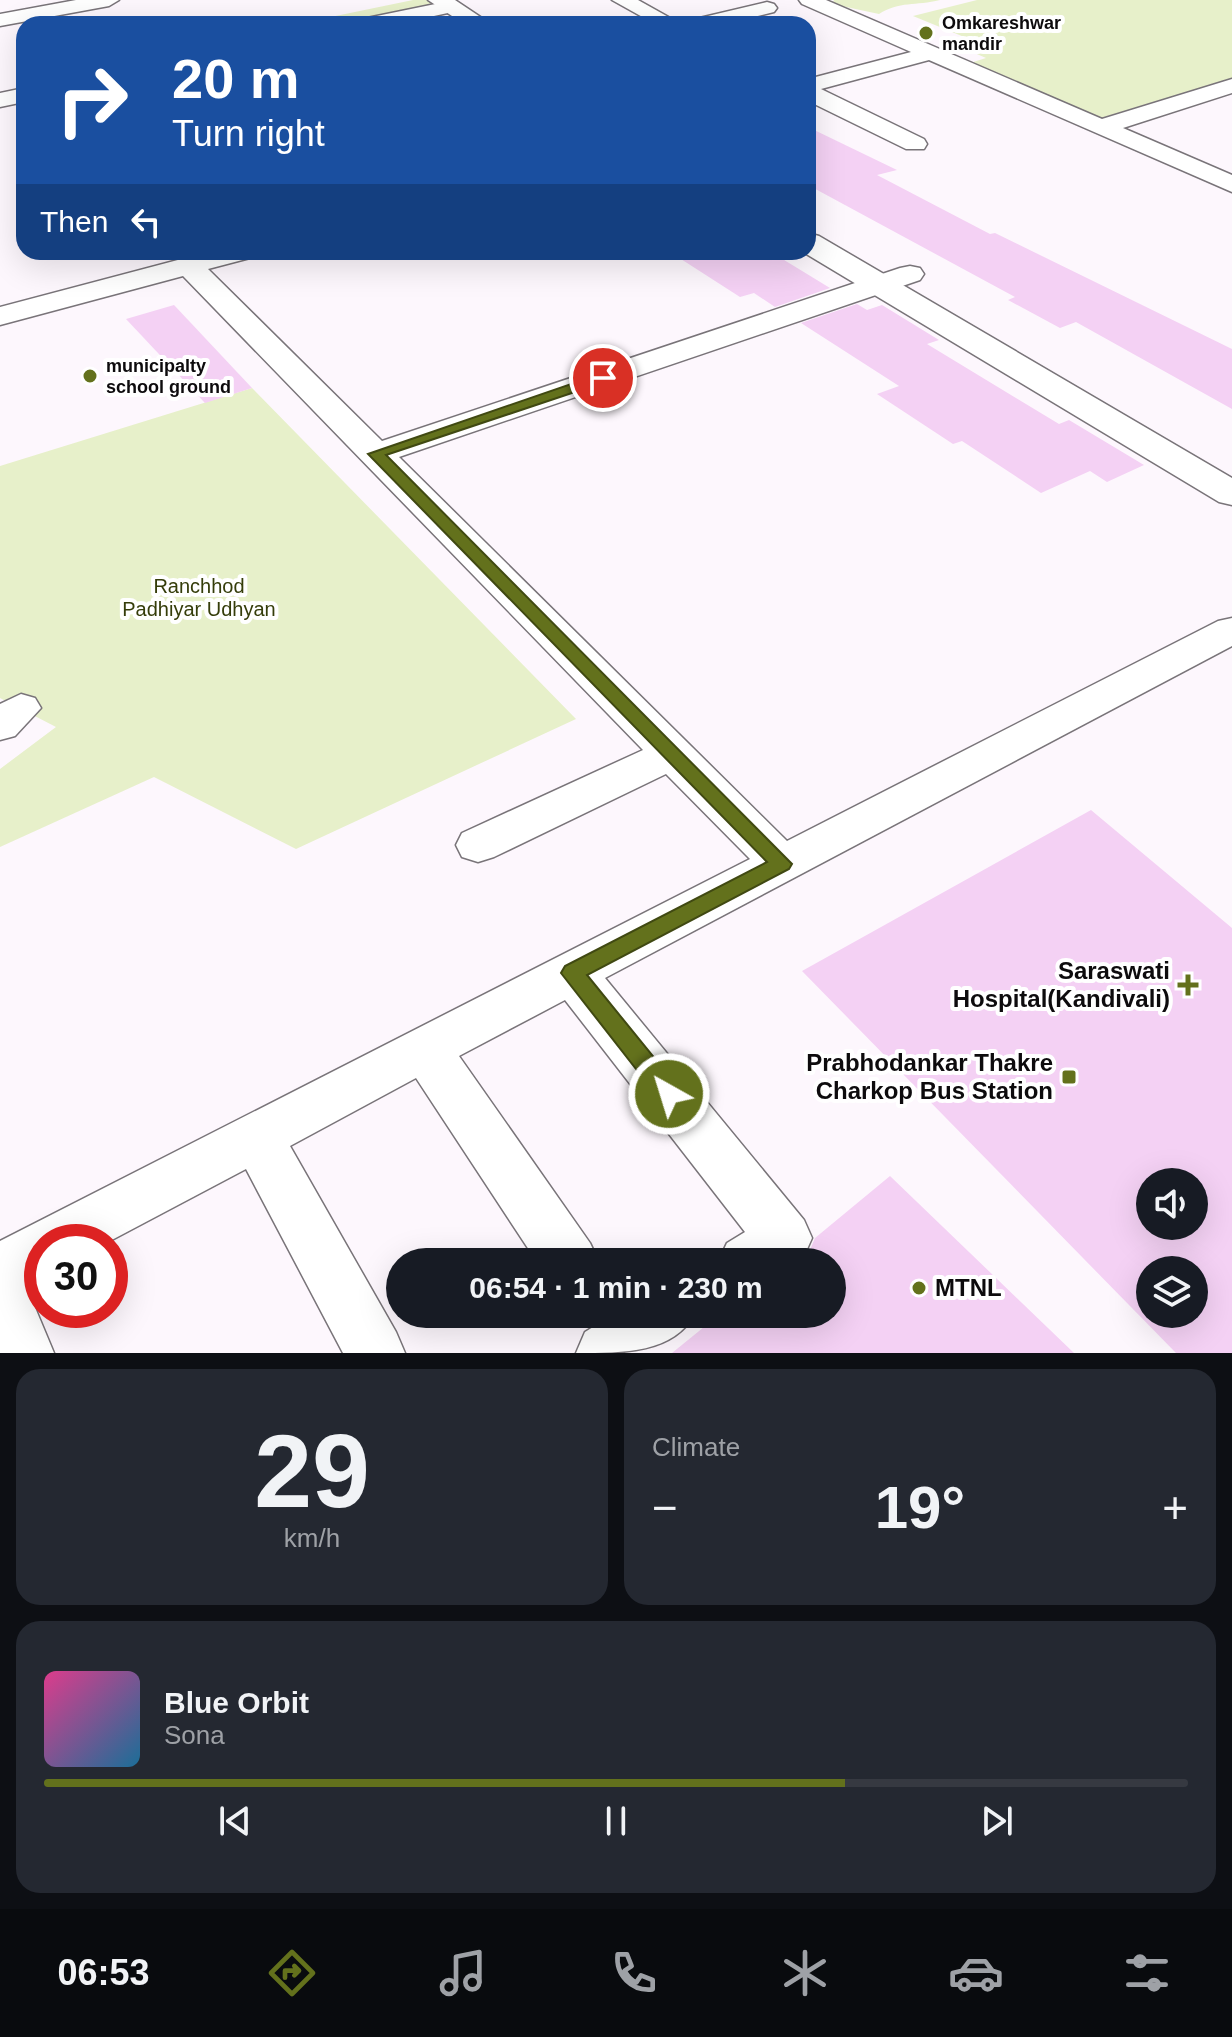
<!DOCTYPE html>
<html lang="en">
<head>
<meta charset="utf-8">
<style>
	body { margin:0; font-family:Arial,sans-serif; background:#242831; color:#f1f3f6; height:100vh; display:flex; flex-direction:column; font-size:30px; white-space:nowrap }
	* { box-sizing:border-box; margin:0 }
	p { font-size:26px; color:#9ea1a6 }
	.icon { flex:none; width:44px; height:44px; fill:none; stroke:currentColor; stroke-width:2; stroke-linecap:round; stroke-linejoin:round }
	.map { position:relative; height:1353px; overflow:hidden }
	.panel { display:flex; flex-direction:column; gap:16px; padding:16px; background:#0d0f14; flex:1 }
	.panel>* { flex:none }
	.guide { position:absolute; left:16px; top:16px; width:800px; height:244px; border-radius:24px; box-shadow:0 8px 32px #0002; background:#1a4fa0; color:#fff; overflow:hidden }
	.tools { position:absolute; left:1136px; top:1168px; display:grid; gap:16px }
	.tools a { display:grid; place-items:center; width:72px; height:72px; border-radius:50%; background:#171b24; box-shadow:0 8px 32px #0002; font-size:40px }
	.speed { position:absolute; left:24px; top:1224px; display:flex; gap:16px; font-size:40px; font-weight:700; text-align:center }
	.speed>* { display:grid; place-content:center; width:104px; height:104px; border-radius:50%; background:#171b24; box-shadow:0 8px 32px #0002; line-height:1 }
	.speed .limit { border:12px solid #d22; background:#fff; color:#111 }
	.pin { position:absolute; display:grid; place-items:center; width:68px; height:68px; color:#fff; margin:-34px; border:4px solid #fff; border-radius:50%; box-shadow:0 2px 8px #0007 }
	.me { position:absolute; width:88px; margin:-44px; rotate:321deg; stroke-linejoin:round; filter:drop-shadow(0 0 6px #0008) }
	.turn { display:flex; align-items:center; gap:28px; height:168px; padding:0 24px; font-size:36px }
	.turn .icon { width:104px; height:104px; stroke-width:2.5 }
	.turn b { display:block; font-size:56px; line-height:68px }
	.then { display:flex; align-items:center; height:76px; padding:0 24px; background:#0003; gap:16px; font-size:30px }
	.big { font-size:60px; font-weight:700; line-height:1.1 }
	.panel .card { flex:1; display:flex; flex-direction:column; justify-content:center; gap:12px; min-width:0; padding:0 28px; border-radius:24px; background:#242831 }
	.panel .dial { align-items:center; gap:0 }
	.dial b { font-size:104px; line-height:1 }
	.song { display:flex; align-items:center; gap:24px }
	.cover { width:96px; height:96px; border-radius:12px; background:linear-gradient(135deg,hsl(330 70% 55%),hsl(200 70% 35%)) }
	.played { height:8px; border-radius:4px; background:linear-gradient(90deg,#63711c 70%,#363941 70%) }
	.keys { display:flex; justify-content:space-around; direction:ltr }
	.heat { display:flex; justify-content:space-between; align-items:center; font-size:44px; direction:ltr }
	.panel .tiles { flex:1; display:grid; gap:16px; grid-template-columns:1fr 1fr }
	.card:last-child { grid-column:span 2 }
	.trip { position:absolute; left:386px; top:1248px; width:460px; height:80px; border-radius:40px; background:#171b24; box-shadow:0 8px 32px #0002; font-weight:700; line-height:80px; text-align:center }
	.dock { display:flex; height:128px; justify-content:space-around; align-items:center; background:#090b0e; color:#9ea1a6 }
	.dock .icon { width:56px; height:56px }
	.dock .active { color:#63711c }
	.dock b { font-size:36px; color:#f1f3f6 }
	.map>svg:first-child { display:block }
</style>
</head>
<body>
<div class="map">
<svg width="1232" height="1353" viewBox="0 0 1232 1353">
	<rect width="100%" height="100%" fill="#fdf7fd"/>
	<!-- green -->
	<g fill="#e7f0ca">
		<path d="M 413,0 L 430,0 L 440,6 C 411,12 346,34 321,19 Z"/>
		<path d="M 834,0 L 940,0 C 916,6 899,1 879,14 L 832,4 Z"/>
		<path d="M 977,0 L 1232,0 L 1232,78 L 1098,119 L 967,64 L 986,58 L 954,44 L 969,39 L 913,16 Z"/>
		<path d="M 252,388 L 576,719 L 296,849 L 154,777 L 0,847 L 0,769 L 56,727 L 0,698 L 0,466 Z"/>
	</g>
	<!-- building -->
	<g fill="#f4d1f4" fill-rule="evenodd">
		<path d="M 808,127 L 897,170 L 877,175 L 990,234 L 995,233 L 1232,349 L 1232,409 L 1076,322 L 1060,328 L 1008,300 L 1015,297 L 808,185 Z"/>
		<path d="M 670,252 L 771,252 L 830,288 L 775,307 L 754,293 L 740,297 Z"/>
		<path d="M 857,304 L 867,310 L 882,305 L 939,340 L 927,344 L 1059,424 L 1069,420 L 1144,465 L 1107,482 L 1090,471 L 1041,493 L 962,441 L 953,444 L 877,394 L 899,386 L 801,323 Z"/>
		<path d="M 174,305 L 252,388 L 205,403 L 126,319 Z"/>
		<path d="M 1091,810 L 1232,928 L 1232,1353 L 1176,1353 L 802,971 ZM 1150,1182 L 1194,1182 L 1194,1226 L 1150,1226 ZM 1150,1270 L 1194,1270 L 1194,1314 L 1150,1314 Z"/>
		<path d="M 890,1176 L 1074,1353 L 672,1353 L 720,1314 L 832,1314 L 832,1262 L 801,1262 L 807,1257 L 815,1238 Z"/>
	</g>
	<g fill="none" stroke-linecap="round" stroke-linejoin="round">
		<!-- minor casing -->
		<g stroke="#797479" stroke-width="3">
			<g id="minor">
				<path d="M 76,0 L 119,0 L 109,6 L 0,26 L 0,14 Z"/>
				<path d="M 612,0 L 638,0 L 681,24 L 655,24 Z"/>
				<path d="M 799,0 L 826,0 L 1102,119 L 1232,79 L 1232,93 L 1123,128 L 1232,175 L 1232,192 L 929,60 L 821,89 L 924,139 L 927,144 L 924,149 L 906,149 L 808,101 L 808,79 L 911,52 L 802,4 Z"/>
				<path d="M 450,1 L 457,3 L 460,7 L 457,11 L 397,24 L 357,24 L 367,18 Z"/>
				<path d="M 767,2 L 774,4 L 777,8 L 774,12 L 725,24 L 688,24 L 691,20 Z"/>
				<path d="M 24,88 L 24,102 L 0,107 L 0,93 Z"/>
				<path d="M 208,252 L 254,252 L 250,258 L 208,269 L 382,441 L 900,268 L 910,266 L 920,268 L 924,274 L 920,280 L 399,457 L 787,841 L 1218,621 L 1232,618 L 1232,646 L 605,978 L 804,1220 L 812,1238 L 804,1256 L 796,1262 L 718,1262 L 727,1243 L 745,1232 L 565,1000 L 459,1056 L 590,1243 L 599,1262 L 537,1262 L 416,1078 L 290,1146 L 396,1332 L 405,1353 L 343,1353 L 246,1169 L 108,1242 L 42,1242 L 42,1277 L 26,1286 L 54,1353 L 0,1353 L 0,1241 L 750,859 L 666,774 L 494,857 L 478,862 L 462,857 L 456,845 L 462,833 L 643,750 L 183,276 L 0,325 L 0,307 Z"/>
				<path d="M 21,694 L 35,698 L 41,708 L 15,736 L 0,740 L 0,704 Z"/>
				<path d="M 614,1314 L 695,1314 C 673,1353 625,1353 576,1353 L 585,1332 Z"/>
			</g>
		</g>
		<!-- tertiary casing -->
		<g stroke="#797479" stroke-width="3">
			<g id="tertiary">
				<path d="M 428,0 L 455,0 L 491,24 L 464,24 Z"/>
				<path d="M 808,233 L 819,236 L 1232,478 L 1232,505 L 1219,502 L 803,252 L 808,252 Z"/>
			</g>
		</g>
		<!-- minor -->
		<use href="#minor" fill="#fff" fill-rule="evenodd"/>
		<!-- tertiary -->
		<use href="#tertiary" fill="#fff" fill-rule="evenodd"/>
	</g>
	<!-- route -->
	<path fill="#63711c" stroke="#404912" stroke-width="2" d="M 603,373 L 610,378 L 608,381 L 386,455 L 792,864 L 789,869 L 587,975 L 678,1087 L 681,1094 L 678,1101 L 669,1104 L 661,1101 L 561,973 L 565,966 L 767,862 L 368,454 Z"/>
	<!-- markers -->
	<g fill="#63711c" stroke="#fff" stroke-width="3">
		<circle cx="926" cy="33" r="8"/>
		<circle cx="90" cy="376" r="8"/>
		<path d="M1184 973h8v8h8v8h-8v8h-8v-8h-8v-8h8z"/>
		<rect x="1061" y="1069" width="16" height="16" rx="4"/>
		<circle cx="919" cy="1288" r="8"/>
	</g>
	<g text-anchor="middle" stroke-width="8" stroke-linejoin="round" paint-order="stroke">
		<!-- far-poi labels -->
		<g font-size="18" font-weight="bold" fill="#0d0b0d" stroke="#fff" text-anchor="start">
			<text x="942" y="29">Omkareshwar<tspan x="942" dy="21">mandir</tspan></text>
			<text x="106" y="372">municipalty<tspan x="106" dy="21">school ground</tspan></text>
		</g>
		<!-- park labels -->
		<g font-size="20" fill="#353d0a" stroke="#fff">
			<text x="199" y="593">Ranchhod<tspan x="199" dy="23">Padhiyar Udhyan</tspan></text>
		</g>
		<!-- near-poi labels -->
		<g font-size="24" font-weight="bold" fill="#0d0b0d" stroke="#fff" text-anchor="end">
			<text x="1170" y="979">Saraswati<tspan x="1170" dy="28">Hospital(Kandivali)</tspan></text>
			<text x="1053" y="1071">Prabhodankar Thakre<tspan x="1053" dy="28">Charkop Bus Station</tspan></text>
			<text x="935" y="1296" text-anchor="start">MTNL</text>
		</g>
	</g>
</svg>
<div class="tools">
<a><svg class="icon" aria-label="sound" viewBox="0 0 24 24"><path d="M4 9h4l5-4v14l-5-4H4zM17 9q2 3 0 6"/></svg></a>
<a><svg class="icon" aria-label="layers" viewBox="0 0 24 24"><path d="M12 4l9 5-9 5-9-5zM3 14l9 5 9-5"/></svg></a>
</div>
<div class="speed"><div class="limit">30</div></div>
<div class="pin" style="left:603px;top:378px;background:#d93025"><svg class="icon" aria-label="arrive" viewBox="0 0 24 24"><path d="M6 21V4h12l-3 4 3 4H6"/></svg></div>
<svg class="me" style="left:669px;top:1094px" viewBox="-20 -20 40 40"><circle r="17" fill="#63711c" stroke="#fff" stroke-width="3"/><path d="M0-11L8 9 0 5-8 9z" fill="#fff"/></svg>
<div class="trip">06:54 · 1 min · 230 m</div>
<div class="guide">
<div class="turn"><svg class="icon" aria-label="right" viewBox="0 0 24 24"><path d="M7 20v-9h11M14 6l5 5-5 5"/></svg><div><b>20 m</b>Turn right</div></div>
<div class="then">Then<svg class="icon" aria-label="left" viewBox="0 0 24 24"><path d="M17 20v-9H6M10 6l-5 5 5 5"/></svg></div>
</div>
</div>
<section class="panel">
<div class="tiles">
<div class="card dial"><b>29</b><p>km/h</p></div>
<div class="card"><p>Climate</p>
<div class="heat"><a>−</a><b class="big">19°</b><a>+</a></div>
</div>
<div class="card">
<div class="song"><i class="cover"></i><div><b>Blue Orbit</b><p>Sona</p></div></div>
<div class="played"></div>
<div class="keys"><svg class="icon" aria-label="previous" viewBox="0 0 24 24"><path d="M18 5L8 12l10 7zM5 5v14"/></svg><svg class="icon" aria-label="pause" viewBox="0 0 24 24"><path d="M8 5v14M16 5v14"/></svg><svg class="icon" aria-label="next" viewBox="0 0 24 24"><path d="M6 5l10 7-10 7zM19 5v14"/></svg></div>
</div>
</div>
</section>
<nav class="dock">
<b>06:53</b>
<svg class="icon active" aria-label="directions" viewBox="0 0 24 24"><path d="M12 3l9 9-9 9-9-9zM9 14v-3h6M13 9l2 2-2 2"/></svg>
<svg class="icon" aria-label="music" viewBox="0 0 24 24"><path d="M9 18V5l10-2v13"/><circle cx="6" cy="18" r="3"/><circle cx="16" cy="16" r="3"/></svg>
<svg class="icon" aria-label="phone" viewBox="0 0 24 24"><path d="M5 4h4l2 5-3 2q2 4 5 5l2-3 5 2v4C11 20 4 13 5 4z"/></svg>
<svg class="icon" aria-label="climate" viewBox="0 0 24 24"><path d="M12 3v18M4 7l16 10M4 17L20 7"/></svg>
<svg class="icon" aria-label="car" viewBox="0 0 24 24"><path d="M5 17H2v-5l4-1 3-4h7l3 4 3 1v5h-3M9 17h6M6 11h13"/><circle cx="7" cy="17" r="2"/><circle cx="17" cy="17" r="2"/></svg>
<svg class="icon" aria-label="filters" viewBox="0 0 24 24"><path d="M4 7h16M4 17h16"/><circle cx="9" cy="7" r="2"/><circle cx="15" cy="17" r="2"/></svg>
</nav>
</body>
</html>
